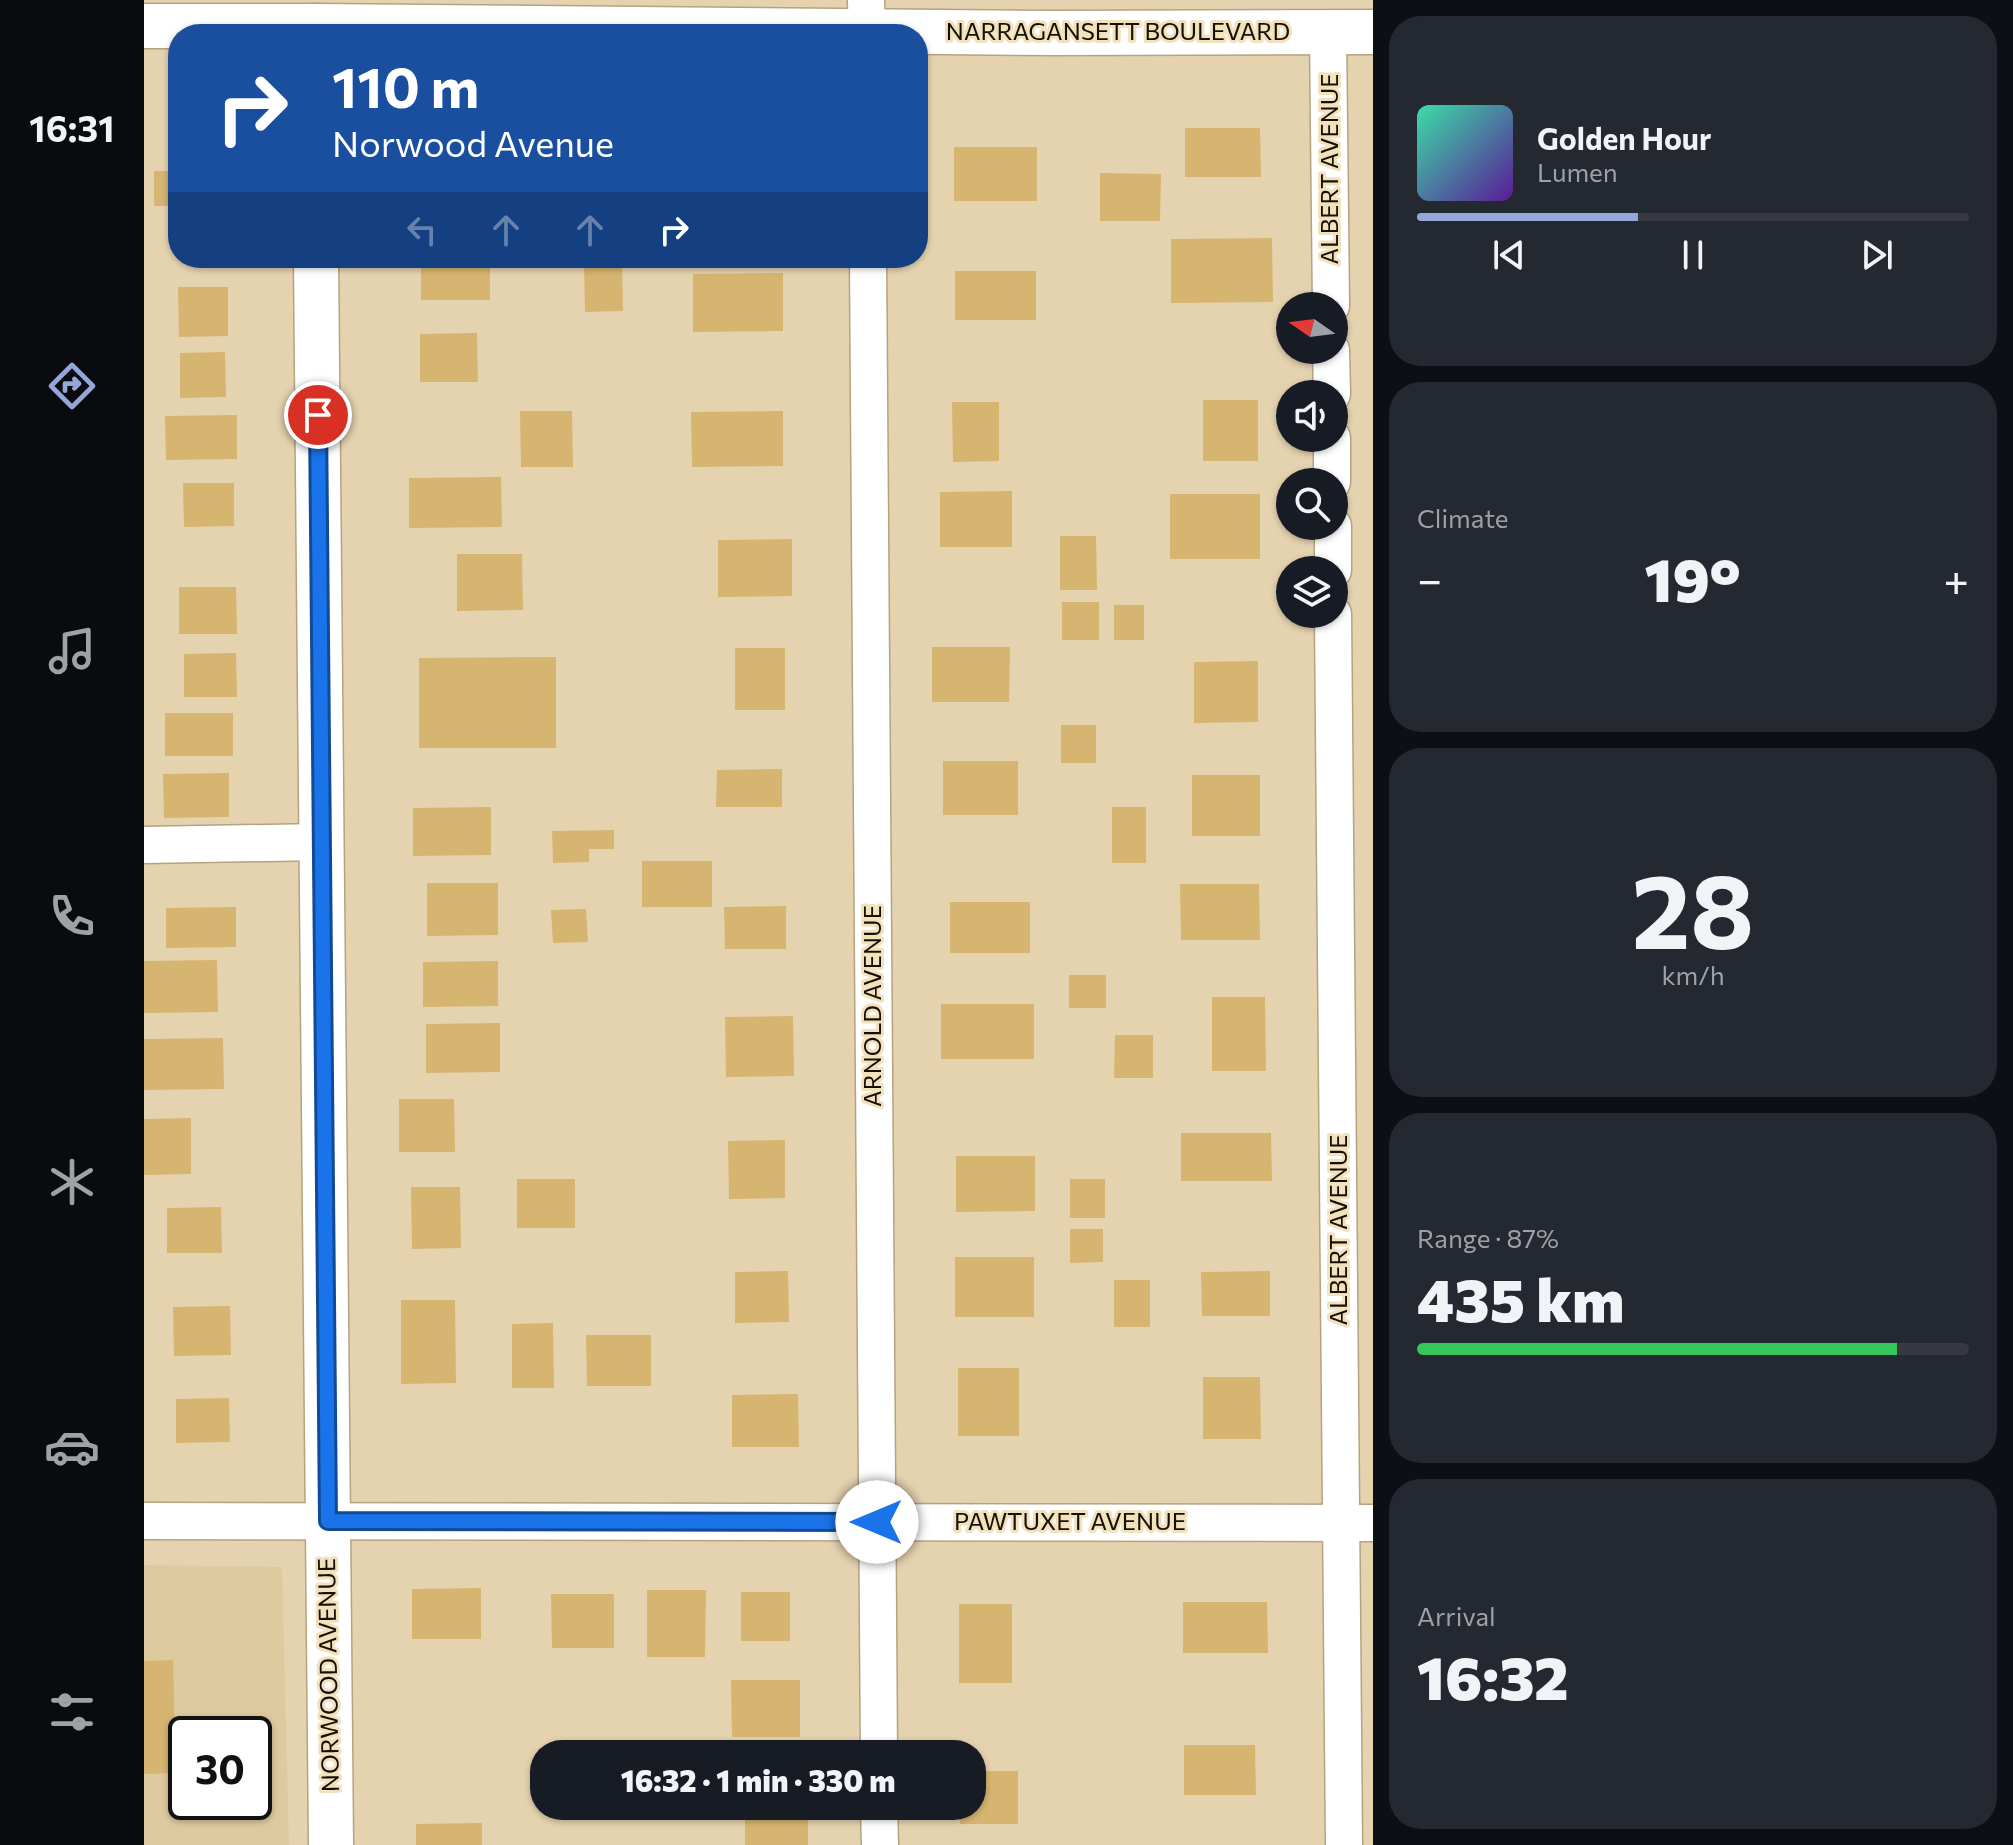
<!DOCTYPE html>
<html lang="en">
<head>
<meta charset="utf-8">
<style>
	body { margin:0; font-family:Commissioner,sans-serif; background:#242831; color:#f1f3f6; height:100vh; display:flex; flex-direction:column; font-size:30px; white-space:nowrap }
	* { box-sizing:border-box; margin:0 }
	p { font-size:26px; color:#9ea1a6 }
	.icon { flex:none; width:44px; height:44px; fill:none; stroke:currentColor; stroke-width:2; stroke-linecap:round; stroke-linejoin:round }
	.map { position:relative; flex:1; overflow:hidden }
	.sheet { display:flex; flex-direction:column; gap:16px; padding:16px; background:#0d0f14; width:640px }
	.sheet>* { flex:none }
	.banner { position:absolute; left:24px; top:24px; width:760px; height:244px; border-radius:32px; box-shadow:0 2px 6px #0004; background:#1a4fa0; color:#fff; overflow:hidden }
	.needle { width:52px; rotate:284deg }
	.controls { position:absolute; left:1132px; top:292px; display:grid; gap:16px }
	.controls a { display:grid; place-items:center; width:72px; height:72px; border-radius:50%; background:#171b24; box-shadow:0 2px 6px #0004; font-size:40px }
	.speed { position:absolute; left:24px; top:1716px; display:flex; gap:16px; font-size:40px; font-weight:700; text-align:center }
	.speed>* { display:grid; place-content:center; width:104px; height:104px; border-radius:50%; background:#171b24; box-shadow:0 2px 6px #0004; line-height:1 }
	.speed .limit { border:4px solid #111; border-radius:12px; background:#fff; color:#111 }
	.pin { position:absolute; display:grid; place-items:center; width:68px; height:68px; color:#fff; margin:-34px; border:4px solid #fff; border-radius:50%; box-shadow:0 2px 8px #0007 }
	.me { position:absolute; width:88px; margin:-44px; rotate:270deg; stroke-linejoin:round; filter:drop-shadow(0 0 6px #0008) }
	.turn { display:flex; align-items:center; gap:28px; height:168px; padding:0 32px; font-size:36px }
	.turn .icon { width:104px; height:104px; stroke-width:2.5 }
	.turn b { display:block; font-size:56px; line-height:68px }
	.lanes { display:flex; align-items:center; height:76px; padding:0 32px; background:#0003; justify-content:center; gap:40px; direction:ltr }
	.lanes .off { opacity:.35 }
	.big { font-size:60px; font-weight:800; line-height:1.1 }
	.sheet .widget { flex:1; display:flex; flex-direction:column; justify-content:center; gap:12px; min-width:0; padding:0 28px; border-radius:32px; background:#242831 }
	.sheet .dial { align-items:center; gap:0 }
	.dial b { font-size:104px; line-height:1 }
	.song { display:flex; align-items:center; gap:24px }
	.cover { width:96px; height:96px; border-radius:12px; background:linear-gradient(135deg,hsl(160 70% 55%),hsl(270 70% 35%)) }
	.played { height:8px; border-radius:4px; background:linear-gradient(90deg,#93a7da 40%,#363941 40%) }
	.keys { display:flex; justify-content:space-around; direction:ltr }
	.heat { display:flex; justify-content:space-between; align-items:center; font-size:44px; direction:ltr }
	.charge { height:12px; border-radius:6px; background:linear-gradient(90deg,#34c759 87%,#363941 0) }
	.trip { position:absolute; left:386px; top:1740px; width:456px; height:80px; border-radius:32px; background:#171b24; box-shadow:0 2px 6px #0004; font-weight:800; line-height:80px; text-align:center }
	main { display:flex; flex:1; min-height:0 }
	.menu { display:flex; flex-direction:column; width:144px; justify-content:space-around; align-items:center; background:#090b0e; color:#9ea1a6 }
	.menu .icon { width:56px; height:56px }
	.menu .on { color:#93a7da }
	.menu b { font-size:36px; color:#f1f3f6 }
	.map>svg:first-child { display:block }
</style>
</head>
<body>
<main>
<nav class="menu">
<b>16:31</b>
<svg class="icon on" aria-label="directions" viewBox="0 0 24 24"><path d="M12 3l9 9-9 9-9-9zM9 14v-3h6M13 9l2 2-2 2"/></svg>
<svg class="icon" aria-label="music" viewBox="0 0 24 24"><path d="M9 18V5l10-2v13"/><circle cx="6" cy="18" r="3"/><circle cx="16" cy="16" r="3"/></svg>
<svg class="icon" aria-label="phone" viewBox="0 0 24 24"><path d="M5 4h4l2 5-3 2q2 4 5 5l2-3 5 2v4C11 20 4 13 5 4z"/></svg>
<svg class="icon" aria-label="climate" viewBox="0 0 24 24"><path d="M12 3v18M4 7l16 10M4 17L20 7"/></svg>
<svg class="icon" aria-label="car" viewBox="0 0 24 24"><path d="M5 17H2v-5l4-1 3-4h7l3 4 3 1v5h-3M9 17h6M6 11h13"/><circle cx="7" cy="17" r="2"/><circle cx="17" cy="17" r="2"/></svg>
<svg class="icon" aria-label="filters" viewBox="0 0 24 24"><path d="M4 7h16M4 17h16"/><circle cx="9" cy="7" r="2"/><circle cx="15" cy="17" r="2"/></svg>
</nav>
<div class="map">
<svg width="1229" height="1845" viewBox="0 0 1229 1845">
	<rect width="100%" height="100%" fill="#e5d3b0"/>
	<!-- built -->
	<path fill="#dfcaa0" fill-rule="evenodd" d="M 0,1565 L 138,1567 L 145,1845 L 0,1845 ZM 42,1734 L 110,1734 L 110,1802 L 42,1802 Z"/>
	<!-- building -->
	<g fill="#d6b571">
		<path d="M 1041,128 L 1116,128 L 1117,177 L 1041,177 Z"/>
		<rect x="810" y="147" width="83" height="54"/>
		<rect x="10" y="171" width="24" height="35"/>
		<path d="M 956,173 L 1017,174 L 1016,221 L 956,221 Z"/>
		<path d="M 1128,238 L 1129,302 L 1027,303 L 1027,239 Z"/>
		<rect x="277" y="258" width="69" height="42"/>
		<path d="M 440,261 L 478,261 L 479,311 L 441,312 Z"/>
		<rect x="811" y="271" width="81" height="49"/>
		<path d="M 639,273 L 639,331 L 549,332 L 549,274 Z"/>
		<path d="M 34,287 L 84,287 L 84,336 L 35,337 Z"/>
		<path d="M 333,333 L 334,382 L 276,382 L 276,334 Z"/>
		<path d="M 81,352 L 82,397 L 36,398 L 36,353 Z"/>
		<rect x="1059" y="400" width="55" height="61"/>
		<path d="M 808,402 L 855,402 L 855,461 L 809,462 Z"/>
		<path d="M 376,411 L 428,411 L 429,467 L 377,467 Z"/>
		<path d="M 639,411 L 639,466 L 548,467 L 547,412 Z"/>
		<path d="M 93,415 L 93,459 L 22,460 L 21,416 Z"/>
		<path d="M 357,477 L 358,527 L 265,528 L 265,478 Z"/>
		<path d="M 39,483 L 90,483 L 90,526 L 40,527 Z"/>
		<path d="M 868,491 L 868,547 L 796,547 L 796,492 Z"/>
		<rect x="1026" y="494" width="90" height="65"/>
		<path d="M 916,536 L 952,536 L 953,590 L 916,590 Z"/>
		<path d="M 648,539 L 648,596 L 574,597 L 574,540 Z"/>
		<path d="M 313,554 L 378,554 L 379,610 L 313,611 Z"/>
		<path d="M 35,587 L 92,587 L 93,634 L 35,634 Z"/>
		<rect x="918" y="602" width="37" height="38"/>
		<rect x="970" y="605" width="30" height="35"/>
		<path d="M 788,647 L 866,647 L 865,702 L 788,702 Z"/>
		<rect x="591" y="648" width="50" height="62"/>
		<path d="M 92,653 L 93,697 L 40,697 L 40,654 Z"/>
		<path d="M 412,657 L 412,748 L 275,748 L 275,658 Z"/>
		<path d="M 1114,661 L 1114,722 L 1050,723 L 1050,662 Z"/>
		<rect x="21" y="713" width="68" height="43"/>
		<rect x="917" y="725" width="35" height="38"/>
		<rect x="799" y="761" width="75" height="54"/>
		<path d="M 638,769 L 638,807 L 572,807 L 573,770 Z"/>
		<path d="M 85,773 L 85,817 L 20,818 L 19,774 Z"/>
		<rect x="1048" y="775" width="68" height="61"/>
		<path d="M 347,807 L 347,855 L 269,856 L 269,808 Z"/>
		<rect x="968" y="807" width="34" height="56"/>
		<path d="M 470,830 L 470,849 L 445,849 L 445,862 L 409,863 L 408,831 Z"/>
		<rect x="498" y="861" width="70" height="46"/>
		<path d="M 283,883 L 354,883 L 354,935 L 283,936 Z"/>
		<path d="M 1036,884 L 1115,884 L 1116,940 L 1037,940 Z"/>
		<rect x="806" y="902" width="80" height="51"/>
		<path d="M 642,906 L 642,949 L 581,949 L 580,907 Z"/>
		<path d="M 92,907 L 92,947 L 22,948 L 22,908 Z"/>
		<path d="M 442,909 L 444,942 L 409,943 L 407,910 Z"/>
		<path d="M 73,960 L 74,1012 L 0,1013 L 0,961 Z"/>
		<path d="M 354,961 L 354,1006 L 279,1007 L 279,962 Z"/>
		<rect x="925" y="975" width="37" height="33"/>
		<path d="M 1068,997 L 1121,997 L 1122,1071 L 1068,1071 Z"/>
		<rect x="797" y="1004" width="93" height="55"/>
		<path d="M 649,1016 L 650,1076 L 582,1077 L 581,1017 Z"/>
		<path d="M 356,1023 L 356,1072 L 282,1073 L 282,1024 Z"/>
		<path d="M 971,1035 L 1009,1035 L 1009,1078 L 970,1078 Z"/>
		<path d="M 79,1038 L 80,1089 L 0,1090 L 0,1039 Z"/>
		<path d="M 255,1099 L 310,1099 L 311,1152 L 255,1152 Z"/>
		<path d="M 47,1118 L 47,1174 L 0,1175 L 0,1119 Z"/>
		<path d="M 1037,1133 L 1127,1133 L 1128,1181 L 1037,1181 Z"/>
		<path d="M 641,1140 L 641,1198 L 585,1199 L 584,1141 Z"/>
		<path d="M 812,1156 L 891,1156 L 891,1211 L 812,1212 Z"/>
		<rect x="373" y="1179" width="58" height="49"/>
		<rect x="926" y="1179" width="35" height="39"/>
		<path d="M 267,1187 L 316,1187 L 317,1248 L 268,1249 Z"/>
		<path d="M 77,1207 L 78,1253 L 23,1253 L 23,1208 Z"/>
		<path d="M 926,1229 L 959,1229 L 959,1262 L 926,1263 Z"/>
		<rect x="811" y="1257" width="79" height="60"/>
		<path d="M 644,1271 L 645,1322 L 591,1323 L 591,1272 Z"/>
		<path d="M 1126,1271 L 1126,1316 L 1058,1316 L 1057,1272 Z"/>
		<rect x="970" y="1280" width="36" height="47"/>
		<path d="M 257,1300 L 311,1300 L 312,1383 L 257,1384 Z"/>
		<path d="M 86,1306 L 87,1355 L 30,1356 L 29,1307 Z"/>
		<path d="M 409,1323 L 410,1388 L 368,1388 L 368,1324 Z"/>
		<path d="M 442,1335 L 507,1335 L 507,1386 L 443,1386 Z"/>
		<rect x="814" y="1368" width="61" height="68"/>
		<path d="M 1059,1377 L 1116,1377 L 1117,1439 L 1059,1439 Z"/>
		<path d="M 654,1394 L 655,1447 L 588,1447 L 588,1395 Z"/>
		<path d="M 85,1398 L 86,1442 L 32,1443 L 32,1399 Z"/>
		<path d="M 337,1588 L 337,1639 L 268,1639 L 268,1589 Z"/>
		<path d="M 503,1590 L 562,1590 L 561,1657 L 503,1657 Z"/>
		<rect x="597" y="1592" width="49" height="49"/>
		<path d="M 407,1594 L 470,1594 L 470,1648 L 408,1648 Z"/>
		<path d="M 1039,1602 L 1123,1602 L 1124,1653 L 1039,1653 Z"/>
		<rect x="815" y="1604" width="53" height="79"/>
		<path d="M 29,1660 L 32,1773 L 0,1774 L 0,1661 Z"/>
		<path d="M 587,1680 L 656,1680 L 656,1737 L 588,1737 Z"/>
		<path d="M 1040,1745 L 1111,1745 L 1112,1795 L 1040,1795 Z"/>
		<path d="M 828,1771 L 874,1771 L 874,1824 L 816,1824 L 815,1806 L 828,1806 Z"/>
		<rect x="601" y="1806" width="63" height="39"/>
		<path d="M 338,1823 L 338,1845 L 272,1845 L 272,1824 Z"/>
	</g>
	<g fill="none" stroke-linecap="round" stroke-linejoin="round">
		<!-- minor casing -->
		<g stroke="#b4a381" stroke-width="39">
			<g id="minor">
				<path d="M 722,0 L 723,34"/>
				<path d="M 1184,32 L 1187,306"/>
				<path d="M 724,258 L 735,1754"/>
				<path d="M 1187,350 L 1188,394"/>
				<path d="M 1188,438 L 1188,482"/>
				<path d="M 1189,526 L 1189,570"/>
				<path d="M 1189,614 L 1200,1845"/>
				<path d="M 0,845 L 177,842"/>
				<path d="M 0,1521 L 1229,1523"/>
				<path d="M 735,1806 L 736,1845"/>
			</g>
		</g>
		<!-- tertiary casing -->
		<g stroke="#b4a381" stroke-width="47">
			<path id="tertiary" d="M 171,26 L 910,33 L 1229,32"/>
		</g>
		<!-- primary casing -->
		<g stroke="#b4a381" stroke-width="47">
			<g id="primary">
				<path d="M 0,26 L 171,26 L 171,34"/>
				<path d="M 172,258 L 187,1845"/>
			</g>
		</g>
		<!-- minor -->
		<use href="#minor" stroke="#fff" stroke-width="36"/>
		<!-- tertiary -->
		<use href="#tertiary" stroke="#fff" stroke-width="44"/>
		<!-- primary -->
		<use href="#primary" stroke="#fff" stroke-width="44"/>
	</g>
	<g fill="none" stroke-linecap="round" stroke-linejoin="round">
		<!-- route casing -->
		<g stroke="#114b97" stroke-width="20">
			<path id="route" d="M 174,415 L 184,1521 L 733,1522"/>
		</g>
		<!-- route -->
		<use href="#route" stroke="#1a73e8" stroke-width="14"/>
	</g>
	<g text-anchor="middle" stroke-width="6" stroke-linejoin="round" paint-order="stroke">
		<!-- street labels -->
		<g font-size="24" fill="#160f04" stroke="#f2e1bd">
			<text x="974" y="40">NARRAGANSETT BOULEVARD</text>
			<text transform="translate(1186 169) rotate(-90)" y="8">ALBERT AVENUE</text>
			<text transform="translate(729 1006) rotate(-90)" y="8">ARNOLD AVENUE</text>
			<text transform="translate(1195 1230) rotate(-90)" y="8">ALBERT AVENUE</text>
			<text x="926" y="1530">PAWTUXET AVENUE</text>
			<text transform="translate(185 1675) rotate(-91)" y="8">NORWOOD AVENUE</text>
		</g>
	</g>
</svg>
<div class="controls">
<a><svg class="needle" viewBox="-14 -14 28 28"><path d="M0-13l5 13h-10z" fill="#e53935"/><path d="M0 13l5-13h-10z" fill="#9ea1a6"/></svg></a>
<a><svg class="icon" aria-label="sound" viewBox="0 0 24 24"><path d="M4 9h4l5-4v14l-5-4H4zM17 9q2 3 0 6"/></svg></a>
<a><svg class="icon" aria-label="search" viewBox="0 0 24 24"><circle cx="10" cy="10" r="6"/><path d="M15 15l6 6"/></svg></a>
<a><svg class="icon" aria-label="layers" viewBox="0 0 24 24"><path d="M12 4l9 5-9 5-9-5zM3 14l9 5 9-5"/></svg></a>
</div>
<div class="speed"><div class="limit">30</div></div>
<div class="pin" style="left:174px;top:415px;background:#d93025"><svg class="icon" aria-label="arrive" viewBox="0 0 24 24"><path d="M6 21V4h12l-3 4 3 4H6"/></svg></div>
<svg class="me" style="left:733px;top:1522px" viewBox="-20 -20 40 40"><circle r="19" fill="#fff"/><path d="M0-13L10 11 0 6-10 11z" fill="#1a73e8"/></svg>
<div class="trip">16:32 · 1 min · 330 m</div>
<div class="banner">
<div class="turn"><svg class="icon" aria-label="right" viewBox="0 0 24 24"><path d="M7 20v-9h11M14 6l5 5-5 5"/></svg><div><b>110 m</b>Norwood Avenue</div></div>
<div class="lanes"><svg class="icon off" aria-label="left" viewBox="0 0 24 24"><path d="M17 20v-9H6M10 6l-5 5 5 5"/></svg><svg class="icon off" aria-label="ahead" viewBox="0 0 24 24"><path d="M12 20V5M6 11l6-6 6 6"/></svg><svg class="icon off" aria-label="ahead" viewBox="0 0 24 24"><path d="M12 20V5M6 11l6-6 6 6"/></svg><svg class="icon" aria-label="right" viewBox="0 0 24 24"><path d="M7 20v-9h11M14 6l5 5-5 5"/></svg></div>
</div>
</div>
<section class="sheet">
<div class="widget">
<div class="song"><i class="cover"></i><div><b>Golden Hour</b><p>Lumen</p></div></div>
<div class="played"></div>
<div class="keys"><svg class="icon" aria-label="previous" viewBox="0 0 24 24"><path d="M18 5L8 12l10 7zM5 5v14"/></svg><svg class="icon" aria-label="pause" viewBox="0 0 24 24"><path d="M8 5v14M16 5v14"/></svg><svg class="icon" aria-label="next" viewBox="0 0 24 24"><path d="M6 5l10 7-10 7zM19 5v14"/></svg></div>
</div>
<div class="widget"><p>Climate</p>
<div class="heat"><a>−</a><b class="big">19°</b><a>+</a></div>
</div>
<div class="widget dial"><b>28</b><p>km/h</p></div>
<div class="widget"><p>Range · 87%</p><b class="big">435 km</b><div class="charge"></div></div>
<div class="widget"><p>Arrival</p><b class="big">16:32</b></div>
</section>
</main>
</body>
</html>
